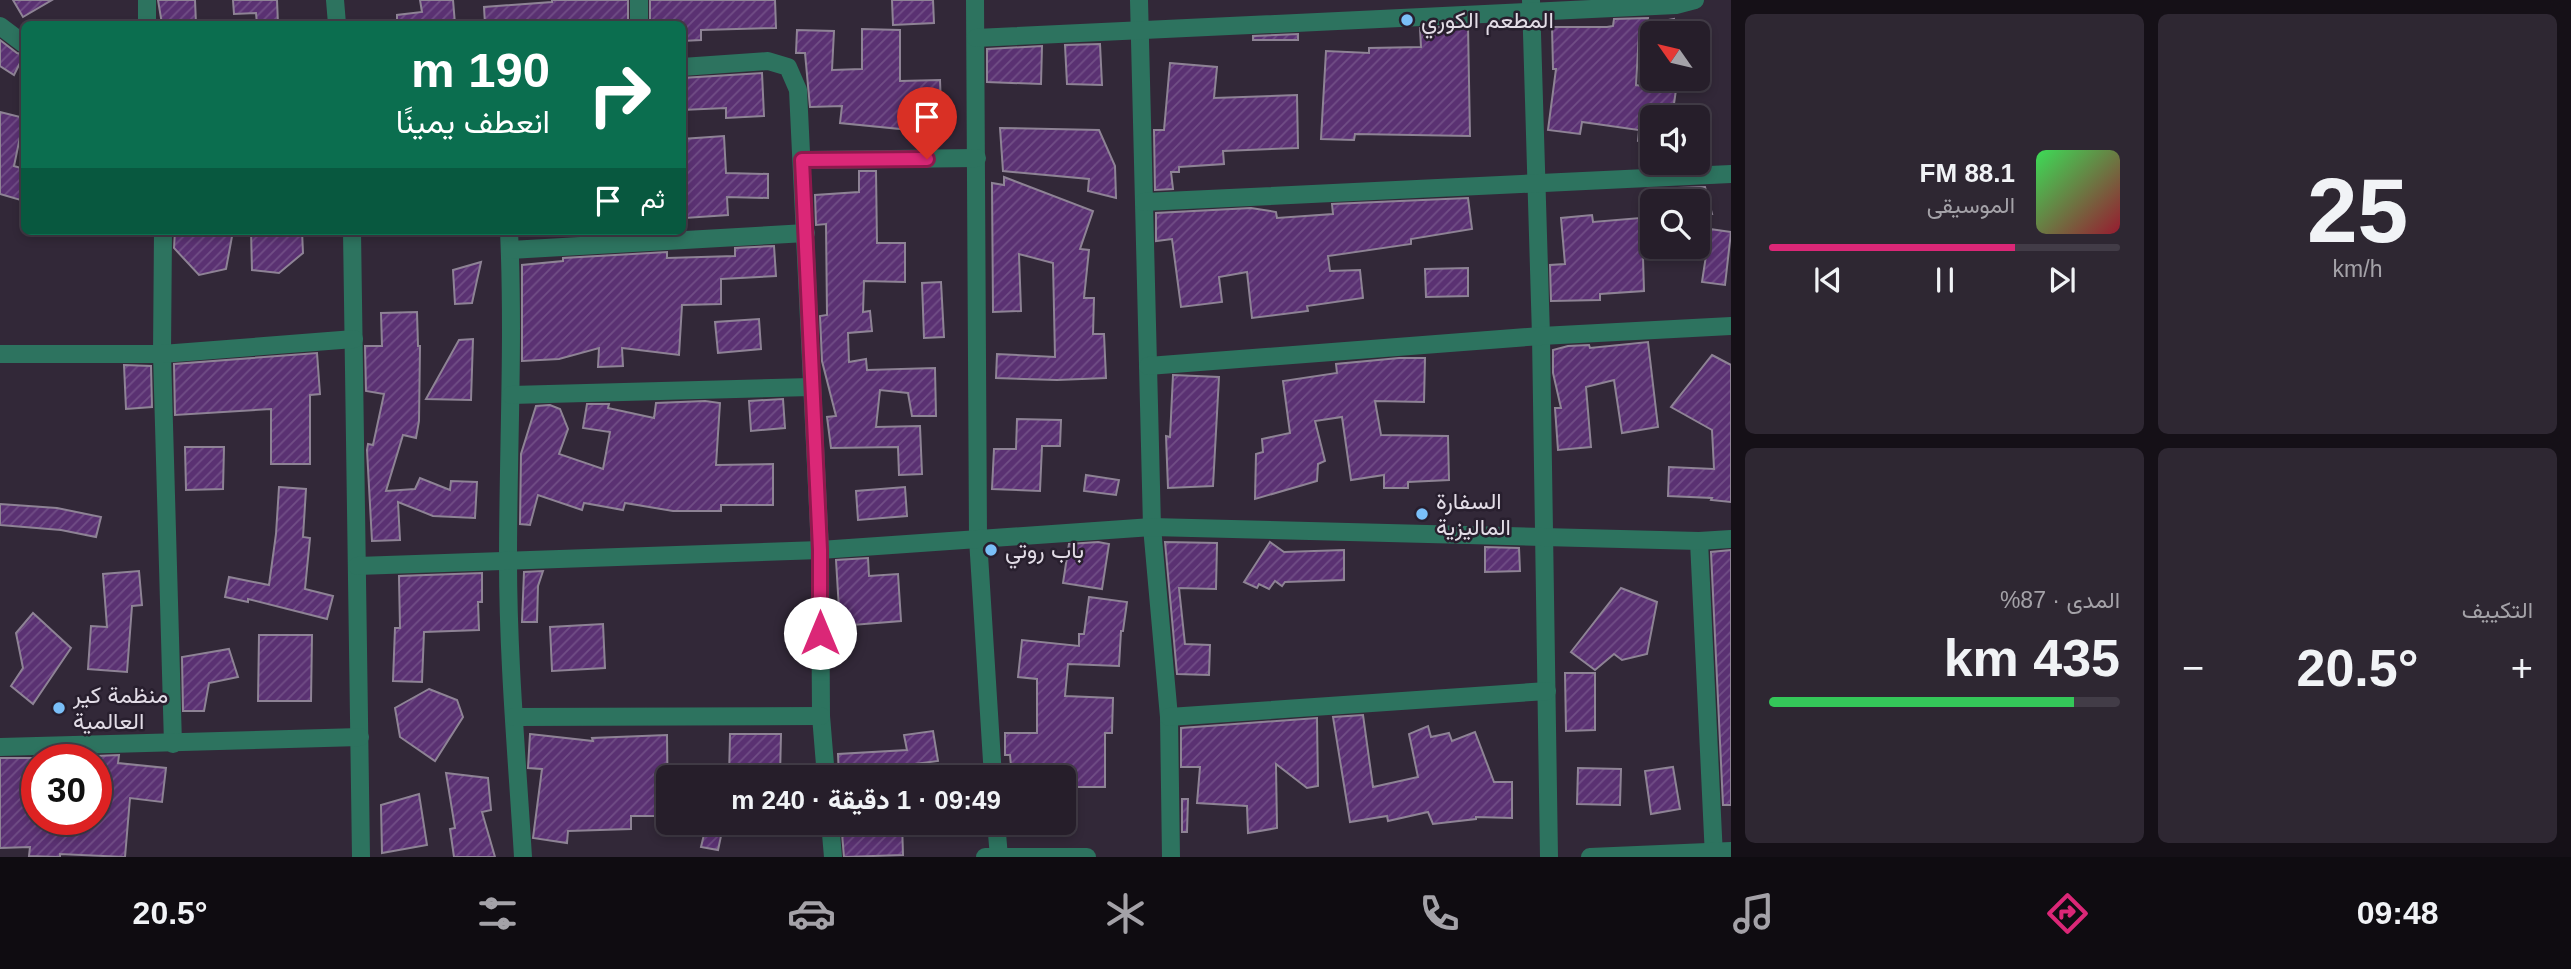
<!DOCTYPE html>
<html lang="ar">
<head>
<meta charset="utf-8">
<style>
	body { margin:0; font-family:Arial,Vazirmatn,sans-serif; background:#2e2732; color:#f1f3f6; direction:rtl; height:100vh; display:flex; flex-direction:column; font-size:26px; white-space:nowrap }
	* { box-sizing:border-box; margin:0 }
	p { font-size:23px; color:#a4a2a8 }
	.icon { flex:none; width:38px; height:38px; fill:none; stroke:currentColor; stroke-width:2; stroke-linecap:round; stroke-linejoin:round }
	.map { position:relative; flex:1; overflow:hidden; direction:ltr }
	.sheet { display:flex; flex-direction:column; gap:14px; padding:14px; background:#151017; width:840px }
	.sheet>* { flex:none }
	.banner { position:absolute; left:21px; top:21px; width:665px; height:214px; border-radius:10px; box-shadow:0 4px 10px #0003,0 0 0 2px #423c47; direction:rtl; background:#0b6e4f; color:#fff; overflow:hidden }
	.needle { width:46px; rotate:304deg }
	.tools { position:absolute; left:1640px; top:21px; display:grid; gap:14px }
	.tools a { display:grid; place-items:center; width:70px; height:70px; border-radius:10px; background:#261e2a; box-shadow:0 4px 10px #0003,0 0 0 2px #423c47; font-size:35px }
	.speed { position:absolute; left:21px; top:744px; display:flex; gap:14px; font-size:35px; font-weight:700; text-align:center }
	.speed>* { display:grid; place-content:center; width:91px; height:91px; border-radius:50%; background:#261e2a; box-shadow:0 4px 10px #0003,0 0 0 2px #423c47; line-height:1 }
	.speed .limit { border:10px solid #d22; background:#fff; color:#111 }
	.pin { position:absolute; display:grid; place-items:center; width:60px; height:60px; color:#fff; margin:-72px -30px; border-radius:50% 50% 50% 0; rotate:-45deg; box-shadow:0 0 7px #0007 }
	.pin .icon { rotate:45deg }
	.me { position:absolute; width:77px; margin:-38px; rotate:0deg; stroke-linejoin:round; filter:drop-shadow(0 0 5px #0008) }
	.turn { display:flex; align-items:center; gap:24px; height:147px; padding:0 21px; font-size:32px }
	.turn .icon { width:91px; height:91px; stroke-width:2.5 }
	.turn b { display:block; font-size:49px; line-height:60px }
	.then { display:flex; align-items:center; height:66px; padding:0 21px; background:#0003; gap:14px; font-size:26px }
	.big { font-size:52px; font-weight:800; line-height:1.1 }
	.sheet .widget { flex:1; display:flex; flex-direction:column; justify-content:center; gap:10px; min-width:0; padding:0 24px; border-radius:10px; background:#2e2732 }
	.sheet .dial { align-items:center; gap:0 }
	.dial b { font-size:91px; line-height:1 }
	.song { display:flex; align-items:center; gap:21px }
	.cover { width:84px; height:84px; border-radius:10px; background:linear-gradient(135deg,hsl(130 70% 55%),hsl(350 70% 35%)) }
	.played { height:7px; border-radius:4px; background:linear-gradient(90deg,#db2777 70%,#423c47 70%) }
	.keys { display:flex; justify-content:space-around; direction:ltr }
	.heat { display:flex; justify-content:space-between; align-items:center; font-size:38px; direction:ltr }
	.charge { height:10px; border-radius:5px; background:linear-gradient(90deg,#34c759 87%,#423c47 0) }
	.sheet .tiles { flex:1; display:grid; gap:14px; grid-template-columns:repeat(2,1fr) }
	.trip { position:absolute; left:656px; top:765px; width:420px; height:70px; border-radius:10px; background:#261e2a; box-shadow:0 4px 10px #0003,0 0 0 2px #423c47; font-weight:800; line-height:70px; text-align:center; direction:rtl }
	.menu { display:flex; height:112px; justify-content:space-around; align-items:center; background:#0f0c11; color:#a4a2a8 }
	.menu .icon { width:49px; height:49px }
	.menu .selected { color:#db2777 }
	.menu b { font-size:32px; color:#f1f3f6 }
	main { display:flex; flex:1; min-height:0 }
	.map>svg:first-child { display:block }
</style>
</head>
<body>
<main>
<section class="sheet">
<div class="tiles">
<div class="widget dial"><b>25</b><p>km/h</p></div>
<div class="widget">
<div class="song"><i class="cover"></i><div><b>88.1 FM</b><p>الموسيقى</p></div></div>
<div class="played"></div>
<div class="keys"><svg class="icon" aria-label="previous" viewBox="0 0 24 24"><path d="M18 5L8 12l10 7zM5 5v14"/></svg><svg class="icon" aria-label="pause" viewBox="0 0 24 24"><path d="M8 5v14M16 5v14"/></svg><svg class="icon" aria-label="next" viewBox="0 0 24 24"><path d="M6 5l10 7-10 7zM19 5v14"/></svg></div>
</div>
<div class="widget"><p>التكييف</p>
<div class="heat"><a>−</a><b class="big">20.5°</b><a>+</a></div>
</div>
<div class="widget"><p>المدى · 87%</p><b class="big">435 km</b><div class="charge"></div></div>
</div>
</section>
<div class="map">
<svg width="1731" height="857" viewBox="0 0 1731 857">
	<defs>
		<pattern id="building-hatch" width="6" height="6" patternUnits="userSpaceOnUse" patternTransform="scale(1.75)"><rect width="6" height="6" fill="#5a3172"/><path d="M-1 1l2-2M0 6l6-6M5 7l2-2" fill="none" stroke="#714e86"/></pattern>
	</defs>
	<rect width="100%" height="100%" fill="#322838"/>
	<!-- building -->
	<g fill="url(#building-hatch)" stroke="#8e8395" stroke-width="2">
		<path d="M 13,0 L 52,0 L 23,17 Z"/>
		<path d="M 158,0 L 195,0 L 196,24 L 162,24 Z"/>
		<path d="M 233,0 L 277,0 L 278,24 L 257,24 L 256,13 L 234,14 Z"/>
		<path d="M 420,0 L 453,0 L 455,24 L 397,24 L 397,15 L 422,12 Z"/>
		<path d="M 552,0 L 628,0 L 628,24 L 485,24 L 484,7 L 552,2 Z"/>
		<path d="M 650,0 L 775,0 L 776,28 L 701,30 L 701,40 L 682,41 L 682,24 L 650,24 Z"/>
		<path d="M 892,0 L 933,0 L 934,23 L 893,25 Z"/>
		<path d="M 1648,18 L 1647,24 L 1674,19 L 1676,33 L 1639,33 L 1636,85 L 1676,90 L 1672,117 L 1652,117 L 1652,143 L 1638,141 L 1639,130 L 1582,122 L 1580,134 L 1548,130 L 1556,69 L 1553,69 L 1552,27 L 1607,27 L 1613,26 L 1614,19 Z"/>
		<path d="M 1468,26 L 1470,136 L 1355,134 L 1354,140 L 1321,139 L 1326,51 L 1369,53 L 1369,48 L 1421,47 L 1420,28 Z"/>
		<path d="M 862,29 L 900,30 L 900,81 L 940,80 L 942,132 L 920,133 L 920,131 L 840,123 L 842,106 L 810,107 L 805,53 L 796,53 L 797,30 L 834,31 L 832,70 L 862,69 Z"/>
		<path d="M 1298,34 L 1298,40 L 1253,40 L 1253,36 Z"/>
		<path d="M 0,40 L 17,53 L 24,55 L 14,75 L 0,66 Z"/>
		<path d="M 1100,44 L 1102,85 L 1067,84 L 1065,45 Z"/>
		<path d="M 1042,46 L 1041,84 L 987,82 L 987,49 Z"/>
		<path d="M 1170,63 L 1217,67 L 1214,98 L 1297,95 L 1298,148 L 1223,151 L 1224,164 L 1179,167 L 1179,172 L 1171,172 L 1173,189 L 1155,190 L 1154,130 L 1164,130 Z"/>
		<path d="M 762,73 L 764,116 L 726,118 L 726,108 L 682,110 L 682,78 Z"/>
		<path d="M 0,112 L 24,118 L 14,166 L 24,169 L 24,201 L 0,194 Z"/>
		<path d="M 1000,128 L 1099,130 L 1115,166 L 1116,198 L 1088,191 L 1089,179 L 1003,171 Z"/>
		<path d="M 724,136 L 726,173 L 768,174 L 768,198 L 727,197 L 728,215 L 685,218 L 682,139 Z"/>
		<path d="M 859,171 L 876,171 L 877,243 L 905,243 L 905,282 L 864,281 L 863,312 L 870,311 L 872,331 L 848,333 L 849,362 L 866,359 L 867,370 L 935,368 L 936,416 L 912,416 L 908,393 L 880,390 L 876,427 L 920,426 L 922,474 L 899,475 L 898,447 L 831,448 L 827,417 L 836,416 L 822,361 L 820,316 L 827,315 L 826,224 L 816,225 L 815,195 L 859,192 Z"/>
		<path d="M 1004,177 L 1093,211 L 1080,249 L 1089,250 L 1084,298 L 1094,298 L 1093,334 L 1104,334 L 1106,378 L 1057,380 L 996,378 L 997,354 L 1055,357 L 1053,263 L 1019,254 L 1021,311 L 993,312 L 992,183 L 1004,185 Z"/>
		<path d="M 1705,187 L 1712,214 L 1699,213 L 1698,201 L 1652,201 L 1650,189 Z"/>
		<path d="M 1468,198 L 1472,229 L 1411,239 L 1411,244 L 1328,256 L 1330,271 L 1360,270 L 1363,298 L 1307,306 L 1308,311 L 1252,318 L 1247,272 L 1219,277 L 1222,302 L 1181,307 L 1172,239 L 1156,241 L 1156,213 L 1251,208 L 1276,212 L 1277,218 L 1333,214 L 1332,204 Z"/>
		<path d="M 1592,215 L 1593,222 L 1652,217 L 1652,256 L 1643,257 L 1644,291 L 1600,294 L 1600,300 L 1551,301 L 1550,265 L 1565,264 L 1561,218 Z"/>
		<path d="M 1710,229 L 1731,232 L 1725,285 L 1702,282 Z"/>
		<path d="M 175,231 L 233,231 L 226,269 L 199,275 L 174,248 Z"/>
		<path d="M 251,231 L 302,231 L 303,253 L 279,273 L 252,270 Z"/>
		<path d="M 774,246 L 776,276 L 721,279 L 721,304 L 682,305 L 679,355 L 622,348 L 623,366 L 598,367 L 599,348 L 559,359 L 522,361 L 522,265 L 563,261 L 563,258 L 667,252 L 667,258 L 735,256 L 735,248 Z"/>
		<path d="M 481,262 L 472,303 L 455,304 L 453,270 Z"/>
		<path d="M 1468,268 L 1468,296 L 1426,297 L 1425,269 Z"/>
		<path d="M 941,282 L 944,337 L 924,338 L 922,283 Z"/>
		<path d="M 417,312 L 418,346 L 420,346 L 419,421 L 416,438 L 403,435 L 386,491 L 415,489 L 420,478 L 450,490 L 451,481 L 477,482 L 475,518 L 433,516 L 398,502 L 400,540 L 372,541 L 367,450 L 368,444 L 373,445 L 384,394 L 366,391 L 365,346 L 382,346 L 381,313 Z"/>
		<path d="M 759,319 L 761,349 L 718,353 L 715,322 Z"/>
		<path d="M 473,339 L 471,400 L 426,399 L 459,340 Z"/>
		<path d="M 1648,342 L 1658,427 L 1622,433 L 1614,380 L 1586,387 L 1591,447 L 1558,450 L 1555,408 L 1561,408 L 1553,373 L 1553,350 L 1568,346 L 1589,345 L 1590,348 Z"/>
		<path d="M 317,353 L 320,394 L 310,395 L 310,464 L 271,464 L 271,409 L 175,415 L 174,364 Z"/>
		<path d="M 1712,355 L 1731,365 L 1731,502 L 1711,500 L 1712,498 L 1668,496 L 1669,467 L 1714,469 L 1712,430 L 1671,407 Z"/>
		<path d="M 1399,358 L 1425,358 L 1424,402 L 1375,401 L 1381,435 L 1448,436 L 1449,480 L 1408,482 L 1408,488 L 1384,488 L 1384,475 L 1351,480 L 1342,417 L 1315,421 L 1325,461 L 1318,464 L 1317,481 L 1255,499 L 1256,454 L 1263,452 L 1262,439 L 1290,433 L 1283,381 L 1337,373 L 1336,364 Z"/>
		<path d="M 124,365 L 151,366 L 152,407 L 126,409 Z"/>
		<path d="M 1173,375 L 1219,377 L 1213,486 L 1168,488 L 1166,436 L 1170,437 Z"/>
		<path d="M 783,399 L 785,428 L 751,431 L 749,401 Z"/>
		<path d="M 705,401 L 720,403 L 716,465 L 773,464 L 773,505 L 721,505 L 721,511 L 673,511 L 625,503 L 623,510 L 584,503 L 582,510 L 538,495 L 530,525 L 520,524 L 521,454 L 536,406 L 550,405 L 560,409 L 568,429 L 559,454 L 603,469 L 610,432 L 583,428 L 587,404 L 609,404 L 608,408 L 654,418 L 656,403 Z"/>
		<path d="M 1017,419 L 1061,420 L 1060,446 L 1042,446 L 1040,491 L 992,489 L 994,449 L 1016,449 Z"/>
		<path d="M 185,447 L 224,447 L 223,489 L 186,490 Z"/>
		<path d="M 1086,475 L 1119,480 L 1116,495 L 1084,491 Z"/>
		<path d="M 279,487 L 306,489 L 303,537 L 310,538 L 305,589 L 333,596 L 327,619 L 248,599 L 248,602 L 225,597 L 229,577 L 269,585 L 276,534 Z"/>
		<path d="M 905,487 L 907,516 L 858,520 L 856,491 Z"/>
		<path d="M 0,504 L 57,508 L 101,517 L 96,537 L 61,530 L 0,525 Z"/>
		<path d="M 1098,542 L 1109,544 L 1102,589 L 1063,583 L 1069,544 Z"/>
		<path d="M 1165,542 L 1217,543 L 1216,589 L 1179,588 L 1185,644 L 1210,645 L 1209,675 L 1177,674 Z"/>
		<path d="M 1270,542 L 1284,552 L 1344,550 L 1344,580 L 1285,582 L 1282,586 L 1275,581 L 1269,589 L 1259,584 L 1257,588 L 1244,582 Z"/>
		<path d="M 1485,547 L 1519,548 L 1520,571 L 1485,572 Z"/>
		<path d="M 1731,550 L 1731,805 L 1723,805 L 1711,552 Z"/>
		<path d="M 868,558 L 869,576 L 898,574 L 901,621 L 840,626 L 836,560 Z"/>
		<path d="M 139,571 L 142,605 L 132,606 L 127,672 L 88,669 L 91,626 L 107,627 L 103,574 Z"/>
		<path d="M 543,571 L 538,586 L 537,622 L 522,622 L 524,572 Z"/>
		<path d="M 482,573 L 482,602 L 478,602 L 479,630 L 424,632 L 422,682 L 393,681 L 395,628 L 400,628 L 399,576 Z"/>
		<path d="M 1621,588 L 1657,602 L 1647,654 L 1622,660 L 1614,654 L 1595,670 L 1571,652 Z"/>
		<path d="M 1089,597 L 1127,602 L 1123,631 L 1121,631 L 1119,666 L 1068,664 L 1065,696 L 1113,698 L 1112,733 L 1105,733 L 1105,787 L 1064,787 L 1064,777 L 1012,777 L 1010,755 L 1005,755 L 1005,733 L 1037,733 L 1037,679 L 1018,677 L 1022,640 L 1079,646 L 1079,634 L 1084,634 Z"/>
		<path d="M 33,613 L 71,648 L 33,704 L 11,686 L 23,668 L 16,633 Z"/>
		<path d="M 603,624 L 605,668 L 552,671 L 550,627 Z"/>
		<path d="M 259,635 L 312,635 L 311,701 L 258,701 Z"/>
		<path d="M 229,649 L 238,677 L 209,683 L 204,711 L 183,711 L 182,657 Z"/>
		<path d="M 1565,673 L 1595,673 L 1595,730 L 1566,731 Z"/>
		<path d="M 429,689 L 457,700 L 463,717 L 435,761 L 400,737 L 395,708 Z"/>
		<path d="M 1363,715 L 1373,787 L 1418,777 L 1409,734 L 1428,726 L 1431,737 L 1449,733 L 1452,741 L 1475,732 L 1494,782 L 1512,782 L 1512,818 L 1476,817 L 1476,819 L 1433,824 L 1428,812 L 1388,821 L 1387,816 L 1350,822 L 1333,717 Z"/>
		<path d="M 1317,718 L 1318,786 L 1307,788 L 1276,764 L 1277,828 L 1248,833 L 1247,806 L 1197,803 L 1200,767 L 1181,767 L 1181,728 Z"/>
		<path d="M 933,731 L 938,761 L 899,766 L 900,777 L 839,777 L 838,754 L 907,750 L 904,735 Z"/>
		<path d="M 530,734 L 593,741 L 592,738 L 667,735 L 668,816 L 631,816 L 631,829 L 568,831 L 567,843 L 533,838 L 542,769 L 528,768 Z"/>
		<path d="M 730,734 L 781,734 L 780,777 L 729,777 Z"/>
		<path d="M 119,755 L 118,763 L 166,768 L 162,802 L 130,798 L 125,857 L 60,854 L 60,857 L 29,856 L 30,847 L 0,848 L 0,758 L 37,758 L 37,819 L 96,819 L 96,756 Z"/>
		<path d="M 1673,767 L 1680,809 L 1651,814 L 1645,771 Z"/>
		<path d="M 1578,768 L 1621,769 L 1620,805 L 1577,804 Z"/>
		<path d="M 446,773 L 488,778 L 491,810 L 482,812 L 495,857 L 454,857 L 450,829 L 455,828 Z"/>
		<path d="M 419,794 L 427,845 L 382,853 L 381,805 Z"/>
		<path d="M 1182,799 L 1188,799 L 1187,832 L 1182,832 Z"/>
		<path d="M 707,822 L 724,822 L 718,850 L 701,847 Z"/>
		<path d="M 841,822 L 902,822 L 903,855 L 844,857 Z"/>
	</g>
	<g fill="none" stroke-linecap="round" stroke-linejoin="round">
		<!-- minor -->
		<g stroke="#2d735f" stroke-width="18">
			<path d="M 147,0 L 147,24"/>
			<path d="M 335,0 L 337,24"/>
			<path d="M 975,0 L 978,539 L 993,777"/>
			<path d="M 1139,0 L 1152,527 L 1169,717 L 1171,857"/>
			<path d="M 1531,0 L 1541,336 L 1549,857"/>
			<path d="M 639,24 L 639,0"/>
			<path d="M 0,26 L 24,44"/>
			<path d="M 976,38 L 1676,5 L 1695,0"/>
			<path d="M 682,67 L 768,61 L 788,67 L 798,90 L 820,550 L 821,716 L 826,777"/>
			<path d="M 802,160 L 977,158"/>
			<path d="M 1144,202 L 1731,174"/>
			<path d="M 163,231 L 162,354 L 173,744"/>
			<path d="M 352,231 L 361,857"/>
			<path d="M 509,231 C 514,341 508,450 508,560 C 508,659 517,758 523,857"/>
			<path d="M 510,250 L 806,233"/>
			<path d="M 0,354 L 162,354 L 354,339"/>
			<path d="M 1148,366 L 1541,336 L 1731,326"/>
			<path d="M 511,395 L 811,387"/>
			<path d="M 1699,541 L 1714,857"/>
			<path d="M 357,566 L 820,550 L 1152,527 L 1699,541 L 1731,539"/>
			<path d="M 514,717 L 821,716"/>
			<path d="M 1169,717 L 1547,691"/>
			<path d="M 0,747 L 360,737"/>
			<path d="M 830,822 L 833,857"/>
			<path d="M 996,822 L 999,857"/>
			<path d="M 985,857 L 1087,857"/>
			<path d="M 1590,857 L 1731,851"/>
		</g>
	</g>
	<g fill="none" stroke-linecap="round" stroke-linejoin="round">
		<!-- route casing -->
		<g stroke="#8e194d" stroke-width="18">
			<path id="route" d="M 820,633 L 820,550 L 802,160 L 927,159"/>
		</g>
		<!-- route -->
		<use href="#route" stroke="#db2777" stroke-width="12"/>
	</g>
	<!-- markers -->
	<g fill="#7abff8" stroke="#281f2e" stroke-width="2.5">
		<circle cx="1407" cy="20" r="7"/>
		<circle cx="1422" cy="514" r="7"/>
		<circle cx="991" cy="550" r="7"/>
		<circle cx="59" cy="708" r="7"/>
	</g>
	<g text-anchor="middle" stroke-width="5" stroke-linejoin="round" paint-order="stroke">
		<!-- poi labels -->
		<g font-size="23" fill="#e2dce6" stroke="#281f2e" text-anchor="start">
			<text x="1421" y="28">المطعم الكوري</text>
			<text x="1436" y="509">السفارة<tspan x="1436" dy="26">الماليزية</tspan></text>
			<text x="1005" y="558">باب روتي</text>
			<text x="73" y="703">منظمة كير<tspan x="73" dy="26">العالمية</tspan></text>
		</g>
	</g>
</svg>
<div class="tools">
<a><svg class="needle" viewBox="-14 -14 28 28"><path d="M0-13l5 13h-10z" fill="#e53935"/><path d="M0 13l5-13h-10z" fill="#a4a2a8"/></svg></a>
<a><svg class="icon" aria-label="sound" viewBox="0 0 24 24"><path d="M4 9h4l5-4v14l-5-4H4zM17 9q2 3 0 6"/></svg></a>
<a><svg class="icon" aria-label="search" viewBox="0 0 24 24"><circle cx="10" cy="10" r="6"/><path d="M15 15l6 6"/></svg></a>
</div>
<div class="speed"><div class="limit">30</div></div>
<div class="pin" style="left:927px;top:159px;background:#d93025"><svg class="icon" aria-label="arrive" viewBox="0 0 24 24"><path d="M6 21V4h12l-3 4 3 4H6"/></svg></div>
<svg class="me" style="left:820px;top:633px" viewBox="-20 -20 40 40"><circle r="19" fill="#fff"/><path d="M0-13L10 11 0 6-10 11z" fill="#db2777"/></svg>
<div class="trip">09:49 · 1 دقيقة · 240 m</div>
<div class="banner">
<div class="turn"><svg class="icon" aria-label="right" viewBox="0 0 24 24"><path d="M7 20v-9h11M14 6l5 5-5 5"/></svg><div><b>190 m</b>انعطف يمينًا</div></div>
<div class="then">ثم<svg class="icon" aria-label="arrive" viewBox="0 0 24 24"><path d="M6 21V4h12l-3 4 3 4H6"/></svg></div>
</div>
</div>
</main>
<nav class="menu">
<b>09:48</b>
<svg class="icon selected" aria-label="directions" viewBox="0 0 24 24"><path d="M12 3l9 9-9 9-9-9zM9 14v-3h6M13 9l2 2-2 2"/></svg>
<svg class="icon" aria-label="music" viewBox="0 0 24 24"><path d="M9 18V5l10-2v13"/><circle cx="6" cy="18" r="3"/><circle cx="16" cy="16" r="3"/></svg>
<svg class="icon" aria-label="phone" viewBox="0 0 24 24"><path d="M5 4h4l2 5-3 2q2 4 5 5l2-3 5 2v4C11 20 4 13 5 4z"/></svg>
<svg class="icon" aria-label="climate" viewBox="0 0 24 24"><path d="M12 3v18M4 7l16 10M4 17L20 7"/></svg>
<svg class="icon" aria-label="car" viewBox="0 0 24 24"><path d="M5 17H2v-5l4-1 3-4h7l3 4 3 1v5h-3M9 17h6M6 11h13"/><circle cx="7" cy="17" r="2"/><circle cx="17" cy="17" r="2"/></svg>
<svg class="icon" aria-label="filters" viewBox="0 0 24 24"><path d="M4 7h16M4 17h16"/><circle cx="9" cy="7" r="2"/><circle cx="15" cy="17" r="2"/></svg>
<b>20.5°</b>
</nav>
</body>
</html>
